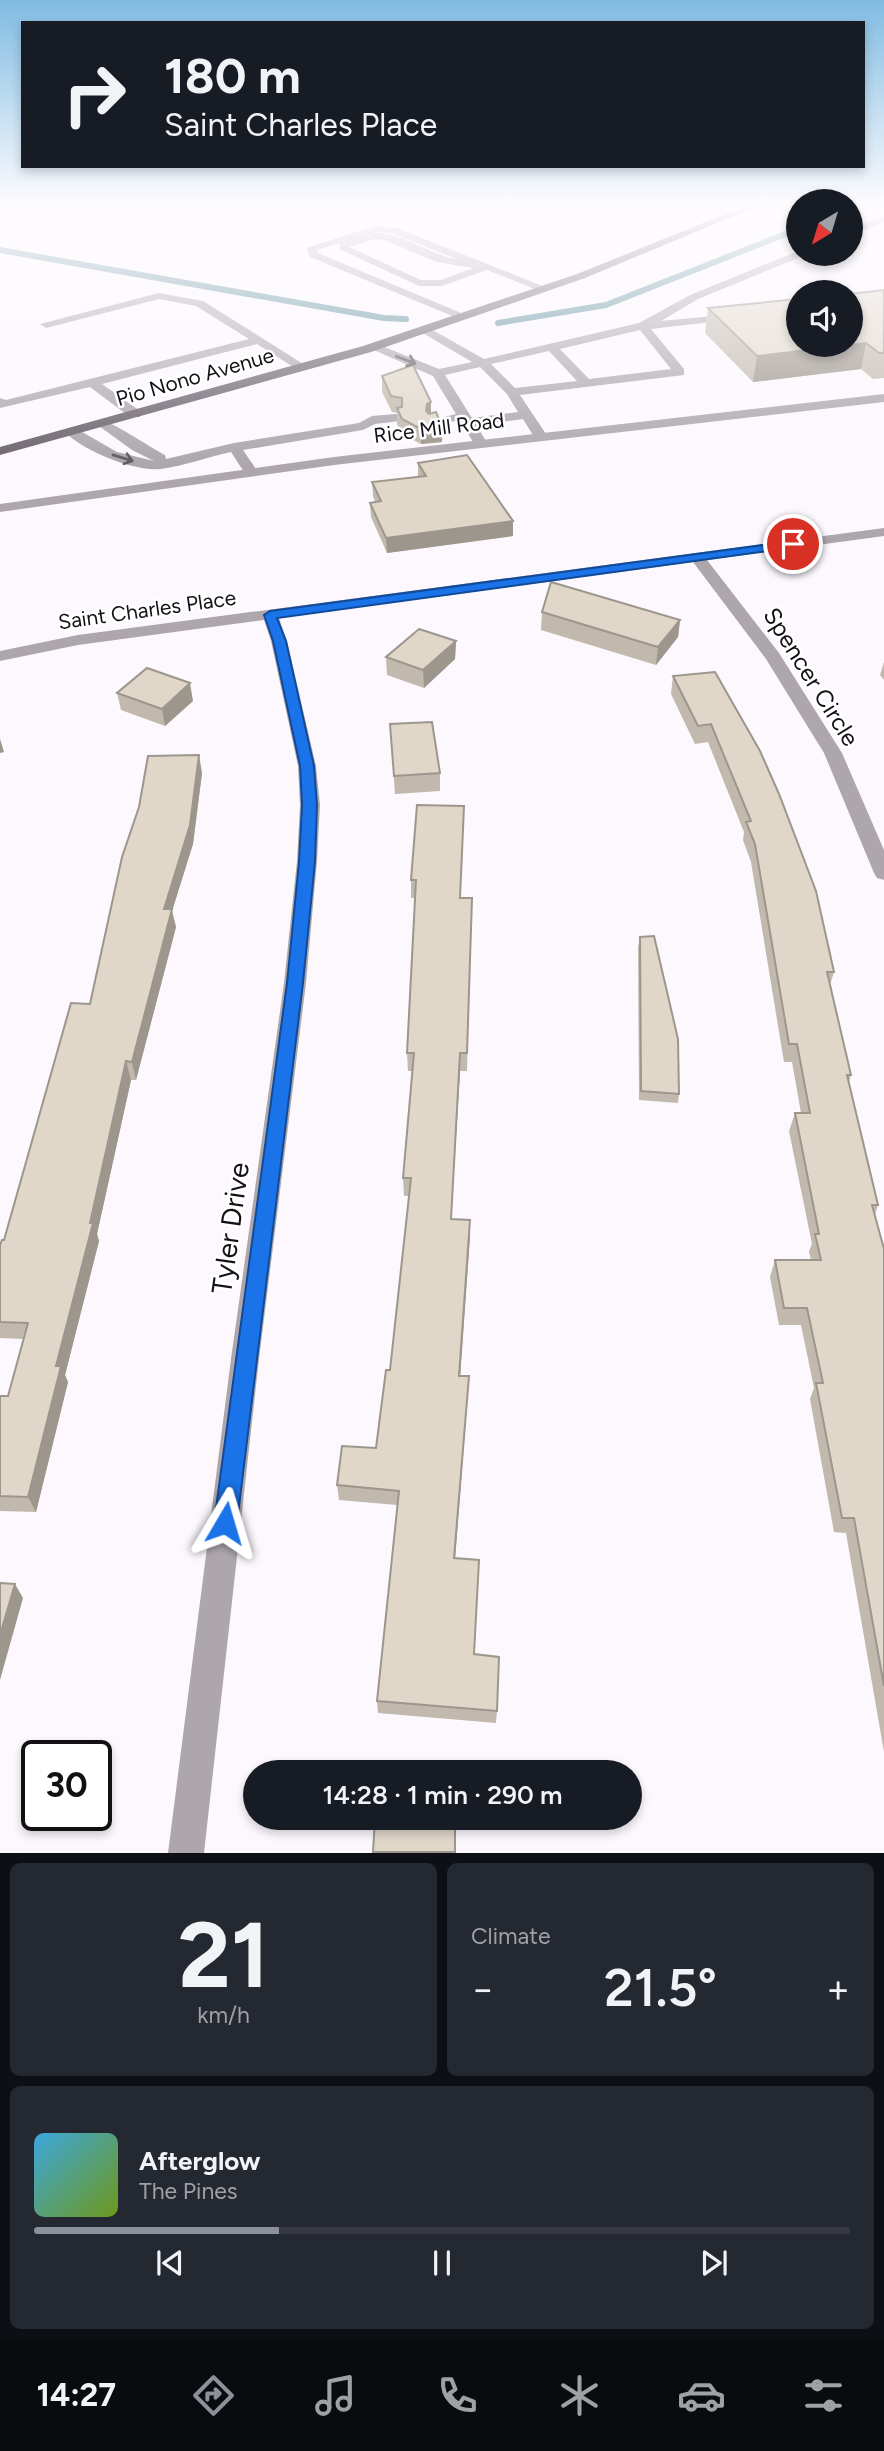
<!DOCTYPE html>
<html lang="en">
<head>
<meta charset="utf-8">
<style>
	body { margin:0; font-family:Figtree,sans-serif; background:#242831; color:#f1f3f6; height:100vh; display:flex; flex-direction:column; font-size:26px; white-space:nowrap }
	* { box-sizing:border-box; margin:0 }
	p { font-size:23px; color:#9ea1a6 }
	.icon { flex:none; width:38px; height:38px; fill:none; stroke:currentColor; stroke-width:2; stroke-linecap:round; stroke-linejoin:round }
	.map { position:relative; height:1853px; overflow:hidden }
	.details { display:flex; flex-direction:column; gap:10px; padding:10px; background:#0d0f14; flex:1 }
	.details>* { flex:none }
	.hud { position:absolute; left:21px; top:21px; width:844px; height:147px; border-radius:0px; box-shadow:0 4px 10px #0003; background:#171b24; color:#f1f3f6; overflow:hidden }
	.needle { width:46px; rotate:218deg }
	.fabs { position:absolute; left:786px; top:189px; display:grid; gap:14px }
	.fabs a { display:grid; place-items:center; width:77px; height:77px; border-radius:50%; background:#171b24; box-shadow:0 4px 10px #0003; font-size:35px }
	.speed { position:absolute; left:21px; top:1740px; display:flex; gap:14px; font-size:35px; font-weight:700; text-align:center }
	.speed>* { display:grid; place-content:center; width:91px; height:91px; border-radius:50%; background:#171b24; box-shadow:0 4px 10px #0003; line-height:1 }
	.speed .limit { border:4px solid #111; border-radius:10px; background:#fff; color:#111 }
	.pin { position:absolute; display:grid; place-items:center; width:60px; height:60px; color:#fff; margin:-30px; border:4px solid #fff; border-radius:50%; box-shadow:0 2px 7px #0007 }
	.me { position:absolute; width:77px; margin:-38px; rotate:7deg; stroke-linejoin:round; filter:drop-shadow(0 0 5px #0008) }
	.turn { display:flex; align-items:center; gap:24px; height:147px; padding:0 28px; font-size:32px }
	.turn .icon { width:91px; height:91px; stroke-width:2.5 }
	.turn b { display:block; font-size:49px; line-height:60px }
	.big { font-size:52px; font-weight:600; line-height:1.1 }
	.details .card { flex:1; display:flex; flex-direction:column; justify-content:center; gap:10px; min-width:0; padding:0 24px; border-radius:10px; background:#242831 }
	.details .dial { align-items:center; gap:0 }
	.dial b { font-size:91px; line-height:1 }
	.song { display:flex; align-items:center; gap:21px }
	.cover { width:84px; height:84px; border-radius:10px; background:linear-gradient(135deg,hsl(200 70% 55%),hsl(80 70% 35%)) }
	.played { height:7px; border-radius:4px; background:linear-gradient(90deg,#8c9099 30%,#363941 30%) }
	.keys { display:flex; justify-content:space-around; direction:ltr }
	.heat { display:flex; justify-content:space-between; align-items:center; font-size:38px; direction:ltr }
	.details .tiles { flex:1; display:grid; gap:10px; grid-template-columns:1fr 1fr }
	.card:last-child { grid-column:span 2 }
	.trip { position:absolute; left:243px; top:1760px; width:399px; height:70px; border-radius:35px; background:#171b24; box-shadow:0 4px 10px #0003; font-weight:600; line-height:70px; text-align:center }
	.dock { display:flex; height:112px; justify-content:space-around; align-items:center; background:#090b0e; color:#9ea1a6 }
	.dock .icon { width:49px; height:49px }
	.dock .active { color:#8c9099 }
	.dock b { font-size:32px; color:#f1f3f6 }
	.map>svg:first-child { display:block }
</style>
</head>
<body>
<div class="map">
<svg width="884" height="1853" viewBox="0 0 884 1853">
	<rect width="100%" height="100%" fill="#fcf8fe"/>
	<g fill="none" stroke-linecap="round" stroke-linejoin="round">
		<!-- stream -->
		<g stroke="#62909d" stroke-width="6">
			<path d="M 850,207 L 853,206"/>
			<path d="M 0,250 L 384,318 L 406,319"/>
			<path d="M 498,323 L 606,305 L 798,229"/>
		</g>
		<!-- lane -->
		<g fill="#ada7ad" fill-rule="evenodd">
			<path d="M 884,216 L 884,223 L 850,235 L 850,228 Z"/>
			<path d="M 375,226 L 397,228 L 550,289 L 540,291 L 487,270 L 442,286 L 419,286 L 339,249 L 340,243 C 351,240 362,235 373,233 C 397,230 433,256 459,260 L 391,233 L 376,232 L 317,250 L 318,253 L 466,315 L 468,317 L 462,320 L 310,257 L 306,248 ZM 375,239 L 384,240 L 437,262 L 473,268 L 441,280 L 421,280 L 349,247 Z"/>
			<path d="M 798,251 L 798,254 L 804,254 L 803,256 L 698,299 L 661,321 L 733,314 L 737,315 L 737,319 L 651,329 L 684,369 L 684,375 L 520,395 L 548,437 L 541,441 L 536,440 L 523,419 L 476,425 L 488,444 L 481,448 L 476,447 L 460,420 L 429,427 L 429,421 L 456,414 L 433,376 L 367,347 L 377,344 L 439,369 L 472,362 L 421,332 L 421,328 L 429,328 L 484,359 L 639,323 L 690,295 ZM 640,330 L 671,369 L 589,379 L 560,349 ZM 549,351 L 577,381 L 515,388 L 491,364 ZM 480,367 L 507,394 L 518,412 L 472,418 L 445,375 Z"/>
			<path d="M 159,293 L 203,301 L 308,367 L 306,370 L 298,370 L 257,344 L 102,384 L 140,411 L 140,417 L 130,417 L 90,387 L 0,408 L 0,398 L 6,400 L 249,339 L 196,306 L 159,299 L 46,328 L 40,324 Z"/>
			<path d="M 395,414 L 400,415 L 400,421 L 375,424 L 363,430 L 243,450 L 258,472 L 251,476 L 246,475 L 231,452 C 208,457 184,466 161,469 C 135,472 83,451 65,432 L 72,428 L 77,429 L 117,452 L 154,461 L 132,450 L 99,426 L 99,420 C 109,419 151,448 165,455 L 166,459 L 234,443 L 359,423 L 372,416 Z"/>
		</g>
		<!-- street -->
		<g fill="#ada7ad" fill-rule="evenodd">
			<path d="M 700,206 L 715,206 L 739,214 L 734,217 Z"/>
			<path d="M 884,394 L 884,402 L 334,465 L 0,512 L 0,504 L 334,457 Z"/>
			<path d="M 884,528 L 884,536 L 707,560 L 779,653 L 842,753 L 884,850 L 884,880 L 877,878 L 874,873 L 824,753 L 766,659 L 693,562 L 279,618 L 287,641 L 316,766 L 320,805 L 317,861 L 306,983 L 259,1359 L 204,1853 L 168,1853 L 231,1359 L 284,983 L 297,861 L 300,805 L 298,766 L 271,641 L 264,620 L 78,645 L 0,661 L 0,651 L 78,635 Z"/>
		</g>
		<!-- primary -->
		<path fill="#6d646e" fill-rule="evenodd" d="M 745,206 L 758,206 L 585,278 L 371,352 L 0,455 L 0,447 L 363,346 L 577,274 Z"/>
	</g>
	<!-- wall -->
	<g fill="#c1b9ad">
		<path d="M 884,290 L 884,378 L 873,379 L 861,369 L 753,382 L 705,333 L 708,308 Z"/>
		<path d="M 382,376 L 431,402 L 431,414 L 442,442 L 421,444 L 403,435 L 397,424 L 397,413 L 392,412 L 382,392 Z"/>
		<path d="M 418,463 L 513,536 L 387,553 L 371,517 L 370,503 L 375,502 L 373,496 L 372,482 L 418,477 Z"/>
		<path d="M 542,612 L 680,620 L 678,637 L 656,665 L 541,630 Z"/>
		<path d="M 456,641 L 455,659 L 424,688 L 387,675 L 386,657 Z"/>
		<path d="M 884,662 L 884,680 L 880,675 Z"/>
		<path d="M 715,672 L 834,972 L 830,985 L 851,1075 L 849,1082 L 878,1205 L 875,1215 L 884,1249 L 884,1752 L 846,1533 L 834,1532 L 810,1399 L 814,1388 L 801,1325 L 779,1325 L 770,1277 L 775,1260 L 811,1260 L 809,1251 L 812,1244 L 789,1131 L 795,1113 L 801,1113 L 792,1062 L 784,1062 L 751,862 L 743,840 L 744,832 L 708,742 L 695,744 L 671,694 L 673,676 Z"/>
		<path d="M 117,693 L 193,701 L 165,726 L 121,710 Z"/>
		<path d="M 390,724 L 440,773 L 440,791 L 395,794 Z"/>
		<path d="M 202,773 L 193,844 L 172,911 L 176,927 L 136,1080 L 131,1080 L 97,1234 L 99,1241 L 65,1375 L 68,1382 L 36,1512 L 0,1511 L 0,1396 L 8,1396 L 24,1339 L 0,1338 L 0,1245 L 4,1240 L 90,1004 Z"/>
		<path d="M 464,806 L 460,898 L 472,898 L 467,1071 L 460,1071 L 451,1219 L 470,1220 L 460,1376 L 469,1376 L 455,1558 L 474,1654 L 497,1711 L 496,1723 L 378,1713 L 377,1701 L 397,1505 L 339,1500 L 337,1485 L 376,1448 L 390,1370 L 409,1196 L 404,1196 L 403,1178 L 413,1071 L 408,1071 L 407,1053 L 415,898 L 411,898 L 411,880 Z"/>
		<path d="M 640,937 L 679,1094 L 678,1103 L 639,1100 L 638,947 Z"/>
	</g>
	<!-- shaded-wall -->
	<g fill="#9d968d">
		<path d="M 866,343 L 861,369 L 753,382 L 757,356 Z"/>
		<path d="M 431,402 L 431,418 L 426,427 L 427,404 Z"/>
		<path d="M 442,426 L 442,442 L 421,444 L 421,429 Z"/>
		<path d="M 513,521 L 513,536 L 387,553 L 386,538 Z"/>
		<path d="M 680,620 L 678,637 L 656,665 L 658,647 Z"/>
		<path d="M 456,641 L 455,659 L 424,688 L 423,670 Z"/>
		<path d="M 190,683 L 193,701 L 165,726 L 162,709 Z"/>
		<path d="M 0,739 L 4,752 L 0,753 Z"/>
		<path d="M 199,755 L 202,773 L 193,844 L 172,911 L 176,927 L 136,1080 L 132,1062 L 164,909 Z"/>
		<path d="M 460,1053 L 460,1071 L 450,1236 L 451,1219 Z"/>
		<path d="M 126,1061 L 131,1080 L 97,1234 L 99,1241 L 65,1375 L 68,1382 L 36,1512 L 28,1497 L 56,1366 Z"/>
		<path d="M 470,1220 L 470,1237 L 459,1392 L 459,1376 Z"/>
		<path d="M 469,1376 L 468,1392 L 454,1572 L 454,1558 Z"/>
		<path d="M 15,1584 L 23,1598 L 0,1680 L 0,1635 Z"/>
	</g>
	<!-- building -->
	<g fill="#e0d7c9" stroke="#9d968d" stroke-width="2">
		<path d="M 884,290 L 884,353 L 879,353 L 866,343 L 757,356 L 708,308 L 798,299 L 798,345 L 850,345 L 850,294 Z"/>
		<path d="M 413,365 L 431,402 L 427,404 L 426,411 L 429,414 L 436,412 L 442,426 L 421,429 L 402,419 L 397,408 L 402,407 L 402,398 L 391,396 L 382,376 Z"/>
		<path d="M 467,455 L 513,521 L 386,538 L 370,503 L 381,501 L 372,482 L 426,476 L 418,463 Z"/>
		<path d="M 551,582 L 680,620 L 658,647 L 542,612 Z"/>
		<path d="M 419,629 L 456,641 L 423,670 L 386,657 Z"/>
		<path d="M 147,668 L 190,683 L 162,709 L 117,693 Z"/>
		<path d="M 715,672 L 760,751 L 779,794 L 816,891 L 834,972 L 827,972 L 851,1075 L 847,1075 L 878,1205 L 872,1205 L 884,1249 L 884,1686 L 854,1518 L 842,1518 L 816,1383 L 823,1383 L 807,1308 L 784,1308 L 775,1260 L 821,1260 L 815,1234 L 819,1234 L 795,1113 L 810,1113 L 797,1044 L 789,1044 L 755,844 L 746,822 L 751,821 L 711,724 L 698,726 L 673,676 Z"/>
		<path d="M 432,722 L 440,773 L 394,776 L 390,724 Z"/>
		<path d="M 199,755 L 190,825 L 164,909 L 172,909 L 132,1062 L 126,1061 L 90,1223 L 93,1223 L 56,1366 L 61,1366 L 28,1497 L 0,1496 L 0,1396 L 8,1396 L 28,1323 L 0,1322 L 0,1245 L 2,1240 L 4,1240 L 71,1003 L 90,1004 L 122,857 L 139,807 L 148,756 Z"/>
		<path d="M 417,805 L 464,806 L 460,898 L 472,898 L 467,1053 L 460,1053 L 451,1219 L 470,1220 L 459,1376 L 469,1376 L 454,1558 L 479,1560 L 474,1654 L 499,1657 L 497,1711 L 377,1701 L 399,1491 L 337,1485 L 342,1446 L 376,1448 L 386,1370 L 390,1370 L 411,1178 L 403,1178 L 414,1053 L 407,1053 L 416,880 L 411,880 Z"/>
		<path d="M 654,936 L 678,1039 L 679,1094 L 641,1091 L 640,937 Z"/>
		<path d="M 0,1583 L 15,1584 L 0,1635 Z"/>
		<path d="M 375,1818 L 455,1818 L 455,1852 L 373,1852 Z"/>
	</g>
	<!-- one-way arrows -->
	<defs><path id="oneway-shaft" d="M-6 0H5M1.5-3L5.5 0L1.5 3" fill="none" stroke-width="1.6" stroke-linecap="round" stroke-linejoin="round" transform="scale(1.75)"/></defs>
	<g stroke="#615c62">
		<use href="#oneway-shaft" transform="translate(406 360) rotate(21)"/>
		<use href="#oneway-shaft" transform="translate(123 458) rotate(17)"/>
	</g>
	<!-- sky -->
	<linearGradient id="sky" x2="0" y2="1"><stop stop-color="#7fbbe1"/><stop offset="0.44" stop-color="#fefcff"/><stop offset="1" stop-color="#fefcff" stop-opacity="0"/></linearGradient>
	<rect width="884" height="465" fill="url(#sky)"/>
	<!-- route -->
	<path fill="#1a73e8" stroke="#114b97" stroke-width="2" d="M 793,541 L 798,544 L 797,547 L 277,618 L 286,641 L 314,766 L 317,805 L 315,862 L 303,983 L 237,1523 L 234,1531 L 225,1535 L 217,1531 L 214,1523 L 287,983 L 299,862 L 302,805 L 300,766 L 273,641 L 264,615 L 270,611 Z"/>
	<g text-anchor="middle" stroke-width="5" stroke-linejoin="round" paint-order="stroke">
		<!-- far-street labels -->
		<g font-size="21" fill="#151217" stroke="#fff">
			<text transform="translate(195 377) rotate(-16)" y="7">Pio Nono Avenue</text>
			<text transform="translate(439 428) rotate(-7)" y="7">Rice Mill Road</text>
			<text transform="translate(147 610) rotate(-8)" y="7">Saint Charles Place</text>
		</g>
		<!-- street labels -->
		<g font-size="24" fill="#151217" stroke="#fff">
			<text transform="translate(811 677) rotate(58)" y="8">Spencer Circle</text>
		</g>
		<!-- near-street labels -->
		<g font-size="28" fill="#151217" stroke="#fff">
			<text transform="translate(230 1228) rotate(-82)" y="10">Tyler Drive</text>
		</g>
	</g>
</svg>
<div class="fabs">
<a><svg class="needle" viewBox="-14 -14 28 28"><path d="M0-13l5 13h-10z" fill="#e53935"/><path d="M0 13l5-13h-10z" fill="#9ea1a6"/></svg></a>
<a><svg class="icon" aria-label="sound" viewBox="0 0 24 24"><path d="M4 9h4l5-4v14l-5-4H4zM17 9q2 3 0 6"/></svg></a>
</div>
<div class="speed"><div class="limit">30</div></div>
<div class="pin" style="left:793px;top:544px;background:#d93025"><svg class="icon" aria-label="arrive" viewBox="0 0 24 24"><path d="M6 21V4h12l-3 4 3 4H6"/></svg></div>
<svg class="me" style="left:225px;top:1523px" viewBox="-20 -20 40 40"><path d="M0-17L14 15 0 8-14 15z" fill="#1a73e8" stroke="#fff" stroke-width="4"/></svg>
<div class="trip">14:28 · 1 min · 290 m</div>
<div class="hud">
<div class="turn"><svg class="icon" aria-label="right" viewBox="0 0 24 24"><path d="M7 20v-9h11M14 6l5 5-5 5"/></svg><div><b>180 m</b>Saint Charles Place</div></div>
</div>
</div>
<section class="details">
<div class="tiles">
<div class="card dial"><b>21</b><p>km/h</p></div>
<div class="card"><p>Climate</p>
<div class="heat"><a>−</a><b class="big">21.5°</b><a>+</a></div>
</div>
<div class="card">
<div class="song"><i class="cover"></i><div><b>Afterglow</b><p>The Pines</p></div></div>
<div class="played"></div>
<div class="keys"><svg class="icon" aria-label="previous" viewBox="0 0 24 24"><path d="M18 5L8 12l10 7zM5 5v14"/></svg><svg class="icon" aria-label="pause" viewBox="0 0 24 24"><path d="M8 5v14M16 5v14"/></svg><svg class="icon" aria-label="next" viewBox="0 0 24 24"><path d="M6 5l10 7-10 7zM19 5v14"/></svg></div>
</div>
</div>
</section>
<nav class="dock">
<b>14:27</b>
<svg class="icon active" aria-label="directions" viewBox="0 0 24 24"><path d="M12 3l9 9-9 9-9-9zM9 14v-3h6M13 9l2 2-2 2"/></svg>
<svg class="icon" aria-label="music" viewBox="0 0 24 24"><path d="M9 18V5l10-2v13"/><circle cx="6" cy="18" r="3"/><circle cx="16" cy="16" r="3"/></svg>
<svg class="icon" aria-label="phone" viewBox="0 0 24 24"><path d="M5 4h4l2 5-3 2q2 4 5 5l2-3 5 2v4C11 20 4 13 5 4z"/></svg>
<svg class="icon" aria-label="climate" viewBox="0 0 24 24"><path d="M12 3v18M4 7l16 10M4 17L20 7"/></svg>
<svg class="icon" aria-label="car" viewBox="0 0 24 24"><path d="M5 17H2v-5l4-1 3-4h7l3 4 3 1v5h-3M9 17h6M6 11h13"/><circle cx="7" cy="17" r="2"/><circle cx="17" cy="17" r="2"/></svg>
<svg class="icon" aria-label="filters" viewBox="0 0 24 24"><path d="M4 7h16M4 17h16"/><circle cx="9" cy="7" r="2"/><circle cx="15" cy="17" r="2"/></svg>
</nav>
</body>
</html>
